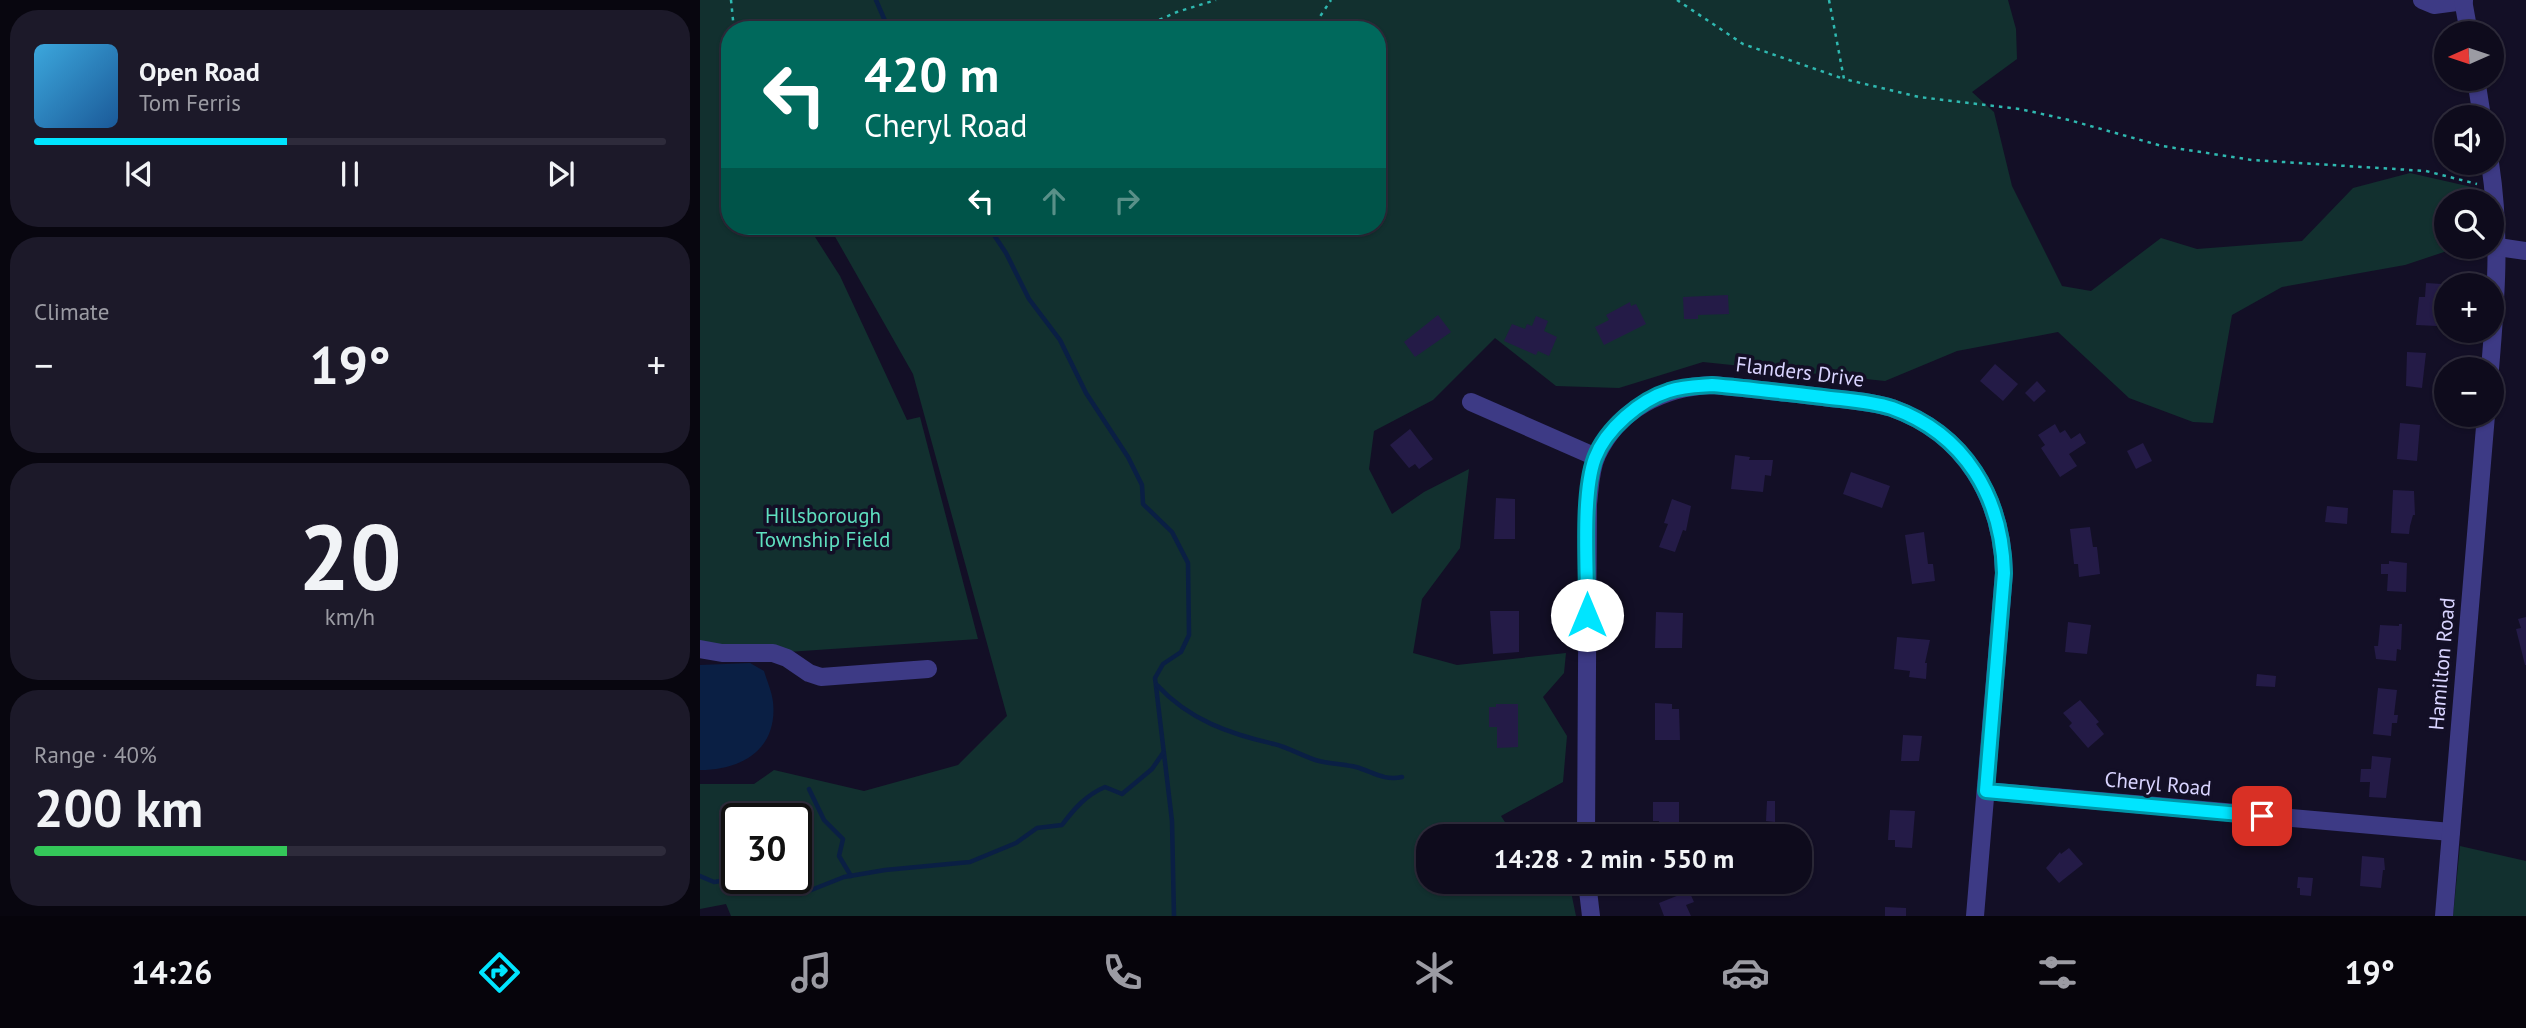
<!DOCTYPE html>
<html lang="en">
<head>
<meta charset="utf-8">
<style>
	body { margin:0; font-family:"PT Sans",sans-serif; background:#1c1929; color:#f1f3f6; height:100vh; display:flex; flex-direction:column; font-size:26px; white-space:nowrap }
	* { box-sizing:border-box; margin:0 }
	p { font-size:23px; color:#9b9ba3 }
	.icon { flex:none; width:38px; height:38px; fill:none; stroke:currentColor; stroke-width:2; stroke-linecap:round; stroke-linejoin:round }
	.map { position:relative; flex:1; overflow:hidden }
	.drawer { display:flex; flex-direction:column; gap:10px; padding:10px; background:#08060f; width:700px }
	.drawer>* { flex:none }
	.hud { position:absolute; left:21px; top:21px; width:665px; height:214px; border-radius:28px; box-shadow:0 2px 5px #0004,0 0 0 2px #2e2b3b; background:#00695c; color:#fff; overflow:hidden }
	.needle { width:46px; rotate:267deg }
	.fabs { position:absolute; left:1734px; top:21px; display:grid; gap:14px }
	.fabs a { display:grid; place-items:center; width:70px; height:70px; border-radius:50%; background:#0e0b1c; box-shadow:0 2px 5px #0004,0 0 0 2px #2e2b3b; font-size:35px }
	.speed { position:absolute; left:21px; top:803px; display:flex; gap:14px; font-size:35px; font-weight:700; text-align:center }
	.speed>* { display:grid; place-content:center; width:91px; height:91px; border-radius:50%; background:#0e0b1c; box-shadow:0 2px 5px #0004,0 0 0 2px #2e2b3b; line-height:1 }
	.speed .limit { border:4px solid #111; border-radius:10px; background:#fff; color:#111 }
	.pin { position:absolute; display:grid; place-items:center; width:60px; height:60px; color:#fff; margin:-30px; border-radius:14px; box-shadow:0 4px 10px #0006 }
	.me { position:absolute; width:77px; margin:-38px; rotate:0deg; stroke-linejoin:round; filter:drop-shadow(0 0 5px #0008) }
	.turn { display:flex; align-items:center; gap:24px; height:147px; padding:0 28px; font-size:32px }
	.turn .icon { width:91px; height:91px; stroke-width:2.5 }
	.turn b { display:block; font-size:49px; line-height:60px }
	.lanes { display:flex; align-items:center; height:66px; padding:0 28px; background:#0003; justify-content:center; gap:35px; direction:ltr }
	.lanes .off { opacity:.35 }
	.big { font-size:52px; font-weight:600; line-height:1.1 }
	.drawer .widget { flex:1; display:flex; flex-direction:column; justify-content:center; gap:10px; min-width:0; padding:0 24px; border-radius:28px; background:#1c1929 }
	.drawer .dial { align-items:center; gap:0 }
	.dial b { font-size:91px; line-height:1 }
	.song { display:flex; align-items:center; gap:21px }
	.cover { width:84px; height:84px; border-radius:10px; background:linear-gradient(135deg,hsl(200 70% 55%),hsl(210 70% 35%)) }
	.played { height:7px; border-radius:4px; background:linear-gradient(90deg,#00e5ff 40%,#2e2b3b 40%) }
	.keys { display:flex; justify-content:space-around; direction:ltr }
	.heat { display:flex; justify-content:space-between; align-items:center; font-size:38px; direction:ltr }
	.charge { height:10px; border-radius:5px; background:linear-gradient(90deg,#34c759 40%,#2e2b3b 0) }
	.trip { position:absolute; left:716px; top:824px; width:396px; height:70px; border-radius:28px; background:#0e0b1c; box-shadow:0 2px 5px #0004,0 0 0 2px #2e2b3b; font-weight:600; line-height:70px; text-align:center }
	.tab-bar { display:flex; height:112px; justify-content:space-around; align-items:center; background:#06040b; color:#9b9ba3 }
	.tab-bar .icon { width:49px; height:49px }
	.tab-bar .selected { color:#00e5ff }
	.tab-bar b { font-size:32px; color:#f1f3f6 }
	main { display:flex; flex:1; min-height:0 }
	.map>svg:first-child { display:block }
</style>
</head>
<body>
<main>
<section class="drawer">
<div class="widget">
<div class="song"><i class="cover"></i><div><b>Open Road</b><p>Tom Ferris</p></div></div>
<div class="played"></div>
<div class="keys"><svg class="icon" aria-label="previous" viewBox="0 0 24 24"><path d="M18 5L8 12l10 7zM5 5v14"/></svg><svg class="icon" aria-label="pause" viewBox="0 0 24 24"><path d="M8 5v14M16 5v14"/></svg><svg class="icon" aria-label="next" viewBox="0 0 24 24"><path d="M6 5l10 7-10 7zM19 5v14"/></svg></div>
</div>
<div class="widget"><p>Climate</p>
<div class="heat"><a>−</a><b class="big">19°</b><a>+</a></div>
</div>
<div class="widget dial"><b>20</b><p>km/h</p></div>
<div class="widget"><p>Range · 40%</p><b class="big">200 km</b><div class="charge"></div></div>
</section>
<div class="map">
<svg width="1826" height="916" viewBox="0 0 1826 916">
	<rect width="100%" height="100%" fill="#130f26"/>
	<!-- green -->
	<g fill="#12302f" fill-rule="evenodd">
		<path d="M 0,0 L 1308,0 L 1316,29 L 1317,59 L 1272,92 L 1294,112 L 1312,186 L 1362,286 L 1391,291 L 1461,238 L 1497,249 L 1602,241 L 1653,188 L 1710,173 L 1776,188 L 1778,201 L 1746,201 L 1746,247 L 1759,247 L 1705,265 L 1582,287 L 1532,315 L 1513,423 L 1493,422 L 1429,398 L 1358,332 L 1257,351 L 1185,381 L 1003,362 L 919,388 L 856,386 L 795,338 L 733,400 L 674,431 L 669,469 L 692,514 L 724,492 L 769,469 L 760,548 L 722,599 L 713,653 L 757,665 L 866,653 L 864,673 L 843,697 L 867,736 L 863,782 L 801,816 L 814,836 L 728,836 L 728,882 L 869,882 L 876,916 L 31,916 L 26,904 L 0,909 L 0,784 L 54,784 L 74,770 L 164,791 L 258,765 L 307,716 L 213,374 L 129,226 L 677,226 L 677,30 L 30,30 L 30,226 L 108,226 L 140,276 L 207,420 L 220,417 L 278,639 L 0,658 ZM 37,819 L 96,819 L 96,878 L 37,878 Z"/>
		<path d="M 1760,846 L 1826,861 L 1826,916 L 1753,916 Z"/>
	</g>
	<!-- water -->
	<path fill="#0a1f44" d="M 50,663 L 64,671 C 67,681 72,692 73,702 C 78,749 42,770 0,770 L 0,665 Z"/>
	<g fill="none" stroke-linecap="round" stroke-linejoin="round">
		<!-- stream -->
		<g stroke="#0a1f44" stroke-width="4.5">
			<path d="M 176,0 L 189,30"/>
			<path d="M 288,226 L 306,253 L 329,299 L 360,340 L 386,393 L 428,457 L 442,485 L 443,504 L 472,532 L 488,563 L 489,635 L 481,652 L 463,664 L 455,678 L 472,821 L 474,916"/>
			<path d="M 457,685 C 489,720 530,734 574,744 C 588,747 606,758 619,761 C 631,764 644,764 656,767 C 673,772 684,781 702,777"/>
			<path d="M 109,789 L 124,820 L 143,839 L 139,856 L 151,876"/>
			<path d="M 0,876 L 14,882 L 41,878"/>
			<path d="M 49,878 L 61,884 L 101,894 L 144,877 L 185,870 L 270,862 L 316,843 L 337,828 L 362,825 C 374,809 386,795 405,787 L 422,794 L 452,769 L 463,753"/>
		</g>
	</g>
	<!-- building -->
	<g fill="#241b47">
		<path d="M 1726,283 L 1742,284 L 1737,326 L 1716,325 L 1719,297 L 1725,297 Z"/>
		<path d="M 1028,295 L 1029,314 L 998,315 L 998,319 L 984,319 L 983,297 Z"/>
		<path d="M 930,302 L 931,306 L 936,304 L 946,324 L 904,345 L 895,327 L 909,320 L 906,315 Z"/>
		<path d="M 738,315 L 751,332 L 715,357 L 704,342 Z"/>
		<path d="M 836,316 L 848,321 L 844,331 L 857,337 L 849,356 L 838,351 L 836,355 L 804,341 L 812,324 L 825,329 L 827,324 L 832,326 Z"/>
		<path d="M 1707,352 L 1726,353 L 1722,388 L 1706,386 Z"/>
		<path d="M 1295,364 L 1318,384 L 1303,401 L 1280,381 Z"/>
		<path d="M 1337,381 L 1346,391 L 1334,402 L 1325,393 Z"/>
		<path d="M 1700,423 L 1720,425 L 1717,461 L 1697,459 Z"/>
		<path d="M 1355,424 L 1360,433 L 1365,430 L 1371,439 L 1380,433 L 1386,443 L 1369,454 L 1377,466 L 1360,477 L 1341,448 L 1345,445 L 1338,435 Z"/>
		<path d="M 710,429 L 733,459 L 719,469 L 715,464 L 709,468 L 690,445 Z"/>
		<path d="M 1443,443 L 1452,461 L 1436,469 L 1427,451 Z"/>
		<path d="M 1035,455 L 1050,457 L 1049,460 L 1073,460 L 1071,476 L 1065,475 L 1063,492 L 1031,489 Z"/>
		<path d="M 1151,472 L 1190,486 L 1182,508 L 1143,494 Z"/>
		<path d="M 1693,490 L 1714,491 L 1715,515 L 1713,515 L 1710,526 L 1709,534 L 1691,533 Z"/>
		<path d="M 796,498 L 815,499 L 815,539 L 794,539 Z"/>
		<path d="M 972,499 L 991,506 L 986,531 L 983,530 L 975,552 L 959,547 L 968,524 L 964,523 Z"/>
		<path d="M 1627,506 L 1648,508 L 1647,524 L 1625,522 Z"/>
		<path d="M 1390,527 L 1393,547 L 1397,547 L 1400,574 L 1379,577 L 1378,564 L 1374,564 L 1370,529 Z"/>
		<path d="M 1224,532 L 1228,564 L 1233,564 L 1235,581 L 1212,584 L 1205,535 Z"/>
		<path d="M 1689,561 L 1707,563 L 1706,592 L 1687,591 L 1688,574 L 1681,574 L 1681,564 L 1689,564 Z"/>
		<path d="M 790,611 L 819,611 L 819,652 L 793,654 Z"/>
		<path d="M 956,612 L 983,613 L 982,648 L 955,648 Z"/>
		<path d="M 1826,617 L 1826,665 L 1825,665 L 1816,629 L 1821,628 L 1818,619 Z"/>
		<path d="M 1368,622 L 1391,625 L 1387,654 L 1365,652 Z"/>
		<path d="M 1699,624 L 1702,624 L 1701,650 L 1697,649 L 1696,661 L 1676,659 L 1674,646 L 1678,646 L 1680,625 L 1699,626 Z"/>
		<path d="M 1197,637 L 1230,640 L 1225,663 L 1227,663 L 1226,679 L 1209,677 L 1210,671 L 1194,669 Z"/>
		<path d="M 1557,674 L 1576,676 L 1575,687 L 1556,686 Z"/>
		<path d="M 1678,688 L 1697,690 L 1694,715 L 1698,715 L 1697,723 L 1692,723 L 1691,736 L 1673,734 Z"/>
		<path d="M 1380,700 L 1399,722 L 1396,724 L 1404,734 L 1388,748 L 1369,726 L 1372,723 L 1363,713 Z"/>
		<path d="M 955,703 L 972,704 L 972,709 L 979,709 L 980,740 L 955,740 Z"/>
		<path d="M 796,704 L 818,704 L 818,747 L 797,748 L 797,727 L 789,727 L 789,707 L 796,707 Z"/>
		<path d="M 1203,735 L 1222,736 L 1219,761 L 1201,761 Z"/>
		<path d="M 1672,756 L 1691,758 L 1686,798 L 1669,797 L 1670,782 L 1660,782 L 1661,769 L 1671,769 Z"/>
		<path d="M 1067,801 L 1075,801 L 1075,822 L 1066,821 Z"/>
		<path d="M 953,802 L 979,802 L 979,828 L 959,828 L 959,821 L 953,821 Z"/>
		<path d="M 1190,810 L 1215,811 L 1212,848 L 1195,847 L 1195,840 L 1188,840 Z"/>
		<path d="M 1369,848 L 1383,864 L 1359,883 L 1346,868 L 1360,852 L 1361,854 Z"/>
		<path d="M 1662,856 L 1684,858 L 1685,870 L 1683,870 L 1681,888 L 1660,886 Z"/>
		<path d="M 1598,877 L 1613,878 L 1611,896 L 1600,895 L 1600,888 L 1597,888 Z"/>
		<path d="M 989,891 L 994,902 L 986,905 L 991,916 L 964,916 L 959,903 Z"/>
		<path d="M 1185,907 L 1206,908 L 1206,916 L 1185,916 Z"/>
	</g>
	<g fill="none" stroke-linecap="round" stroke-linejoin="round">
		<!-- path -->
		<g stroke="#2fb8b0" stroke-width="2.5" stroke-dasharray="3.5 5" stroke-linecap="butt">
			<path d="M 31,0 L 34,30"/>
			<path d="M 977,0 L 1043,44 L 1144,79"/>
			<path d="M 1129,0 L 1144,79 L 1219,97 L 1320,109 L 1369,120 L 1462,146 L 1552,160 L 1726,171 L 1777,184"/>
			<path d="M 436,30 L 477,12 L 516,0"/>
			<path d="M 611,30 L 631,0"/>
		</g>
		<!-- minor -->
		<g stroke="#3d3a85" stroke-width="18">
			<path d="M 1722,0 L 1734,5 L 1764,1"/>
			<path d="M 1763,0 L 1769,33"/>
			<path d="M 1776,79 L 1782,117"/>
			<path d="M 1790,163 C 1801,234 1796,298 1790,369"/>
			<path d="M 1798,247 L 1826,251"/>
			<path d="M 771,402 L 896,457"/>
			<path d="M 0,649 L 22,653 L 73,653 L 87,658 L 109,673 L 121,677 L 228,669"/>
			<path d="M 1286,791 L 1751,832"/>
			<path d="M 886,836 L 888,504 C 890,488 890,470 897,455 C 919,409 963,387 1012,385 C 1049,388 1086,393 1123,397 C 1146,400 1170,401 1192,408 C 1265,434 1302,498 1304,573 L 1275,916"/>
			<path d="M 887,882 L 891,916"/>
			<path d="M 1744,916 L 1786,415"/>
		</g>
	</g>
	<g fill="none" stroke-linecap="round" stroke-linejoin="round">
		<!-- route casing -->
		<g stroke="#0095a6" stroke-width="18">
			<path id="route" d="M 887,615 C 888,573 881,496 895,458 C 906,429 940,400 969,391 C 983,386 997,386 1012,385 C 1049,388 1086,393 1123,397 C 1146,400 1170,401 1192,408 C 1265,434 1302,497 1304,573 L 1286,791 L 1562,816"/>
		</g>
		<!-- route -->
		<use href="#route" stroke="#00e5ff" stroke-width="12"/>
	</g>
	<g text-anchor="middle" stroke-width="7" stroke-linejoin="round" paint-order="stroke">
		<!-- street labels -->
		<g font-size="21" fill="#d9d4ff" stroke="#130f26">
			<text transform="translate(1100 372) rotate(7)" y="7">Flanders Drive</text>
			<text transform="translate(1742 664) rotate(-85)" y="7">Hamilton Road</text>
			<text transform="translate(1458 784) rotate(5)" y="7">Cheryl Road</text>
		</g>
		<!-- park labels -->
		<g font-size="21" fill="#5fe0c0" stroke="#130f26">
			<text x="123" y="523">Hillsborough<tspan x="123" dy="24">Township Field</tspan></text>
		</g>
	</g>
</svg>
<div class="fabs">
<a><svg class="needle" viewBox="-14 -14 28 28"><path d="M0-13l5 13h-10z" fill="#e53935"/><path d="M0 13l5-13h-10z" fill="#9b9ba3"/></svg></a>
<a><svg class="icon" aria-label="sound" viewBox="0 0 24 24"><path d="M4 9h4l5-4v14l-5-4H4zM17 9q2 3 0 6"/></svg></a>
<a><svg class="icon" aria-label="search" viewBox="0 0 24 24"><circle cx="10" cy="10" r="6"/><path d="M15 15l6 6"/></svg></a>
<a>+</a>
<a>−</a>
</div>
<div class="speed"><div class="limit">30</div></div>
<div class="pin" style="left:1562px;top:816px;background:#d93025"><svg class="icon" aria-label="arrive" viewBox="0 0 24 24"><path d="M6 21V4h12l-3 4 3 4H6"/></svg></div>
<svg class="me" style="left:887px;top:615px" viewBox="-20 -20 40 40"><circle r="19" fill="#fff"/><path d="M0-13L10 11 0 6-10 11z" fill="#00e5ff"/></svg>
<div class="trip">14:28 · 2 min · 550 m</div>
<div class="hud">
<div class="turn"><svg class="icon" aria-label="left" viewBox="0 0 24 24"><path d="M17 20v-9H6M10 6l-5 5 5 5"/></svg><div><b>420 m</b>Cheryl Road</div></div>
<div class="lanes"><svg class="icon" aria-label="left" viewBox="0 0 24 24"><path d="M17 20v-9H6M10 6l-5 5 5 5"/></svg><svg class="icon off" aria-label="ahead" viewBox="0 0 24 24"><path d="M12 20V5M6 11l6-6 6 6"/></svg><svg class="icon off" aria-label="right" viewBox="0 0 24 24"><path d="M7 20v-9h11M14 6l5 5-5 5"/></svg></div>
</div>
</div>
</main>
<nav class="tab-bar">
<b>14:26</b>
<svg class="icon selected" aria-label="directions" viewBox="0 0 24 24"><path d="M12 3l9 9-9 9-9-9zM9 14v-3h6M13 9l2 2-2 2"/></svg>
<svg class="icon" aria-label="music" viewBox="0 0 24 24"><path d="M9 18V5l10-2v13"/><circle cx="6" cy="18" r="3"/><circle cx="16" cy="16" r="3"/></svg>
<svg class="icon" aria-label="phone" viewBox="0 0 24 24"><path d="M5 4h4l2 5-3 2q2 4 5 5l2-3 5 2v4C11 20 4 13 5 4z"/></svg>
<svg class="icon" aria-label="climate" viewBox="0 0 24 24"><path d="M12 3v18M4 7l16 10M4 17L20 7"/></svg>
<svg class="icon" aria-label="car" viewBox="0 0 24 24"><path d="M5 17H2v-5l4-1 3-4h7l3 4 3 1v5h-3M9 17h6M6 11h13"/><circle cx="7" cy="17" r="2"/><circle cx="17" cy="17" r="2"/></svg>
<svg class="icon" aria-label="filters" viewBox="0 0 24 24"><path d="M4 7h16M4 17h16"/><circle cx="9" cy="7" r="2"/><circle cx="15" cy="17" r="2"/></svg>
<b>19°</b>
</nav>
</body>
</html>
